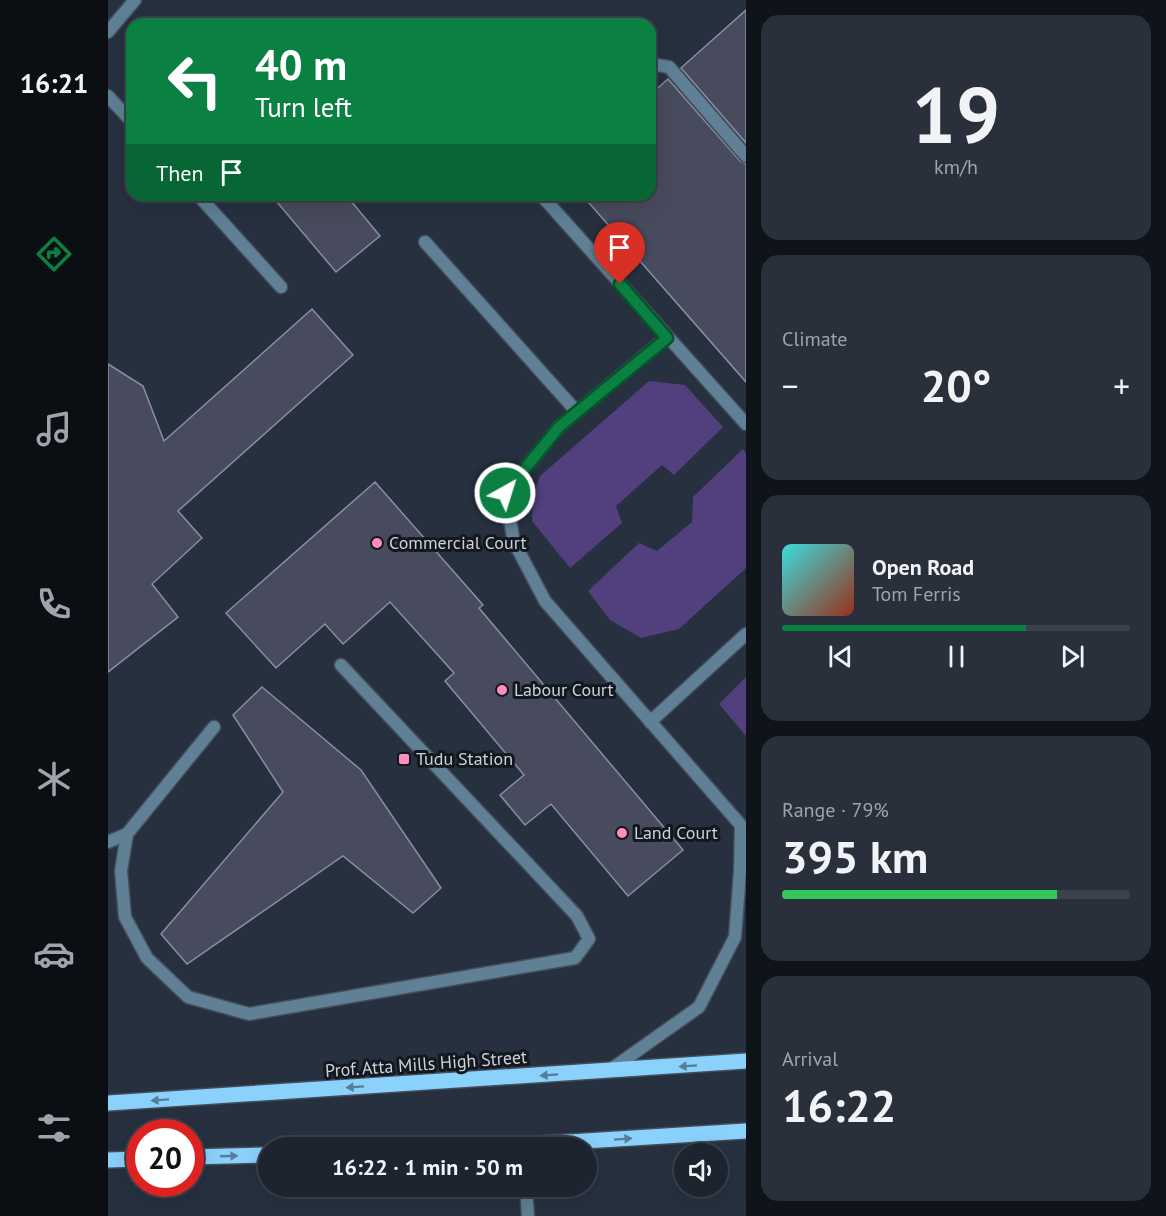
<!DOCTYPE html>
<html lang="en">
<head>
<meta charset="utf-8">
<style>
	body { margin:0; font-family:"PT Sans",sans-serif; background:#29303b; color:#f1f3f6; height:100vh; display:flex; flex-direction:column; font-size:22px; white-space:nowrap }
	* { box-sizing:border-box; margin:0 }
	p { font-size:20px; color:#a0a4aa }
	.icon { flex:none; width:33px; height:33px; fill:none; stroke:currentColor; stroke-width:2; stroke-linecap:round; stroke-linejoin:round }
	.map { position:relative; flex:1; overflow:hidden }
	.details { display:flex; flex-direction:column; gap:15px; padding:15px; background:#0f141a; width:420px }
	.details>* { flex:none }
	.hud { position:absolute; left:18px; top:18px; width:530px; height:183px; border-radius:18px; box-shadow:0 6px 24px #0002,0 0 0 2px #3a414b; background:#0b8043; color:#fff; overflow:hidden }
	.buttons { position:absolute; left:566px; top:1143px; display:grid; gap:12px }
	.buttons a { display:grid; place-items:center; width:54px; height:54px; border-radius:50%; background:#1c242f; box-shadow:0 6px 24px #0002,0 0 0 2px #3a414b; font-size:30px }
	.speed { position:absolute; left:18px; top:1119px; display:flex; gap:12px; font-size:30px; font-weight:700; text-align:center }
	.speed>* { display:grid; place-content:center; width:78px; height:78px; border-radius:50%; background:#1c242f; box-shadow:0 6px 24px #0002,0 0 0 2px #3a414b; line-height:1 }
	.speed .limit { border:9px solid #d22; background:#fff; color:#111 }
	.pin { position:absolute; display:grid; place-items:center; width:51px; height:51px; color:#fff; margin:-62px -26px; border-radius:50% 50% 50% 0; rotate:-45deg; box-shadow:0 0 6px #0007 }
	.pin .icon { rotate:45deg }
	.me { position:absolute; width:66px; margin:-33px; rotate:39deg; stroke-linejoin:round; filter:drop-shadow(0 0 4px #0008) }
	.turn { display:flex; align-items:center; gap:21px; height:126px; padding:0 30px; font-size:27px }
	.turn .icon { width:78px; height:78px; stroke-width:2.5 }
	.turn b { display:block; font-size:42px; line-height:51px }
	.then { display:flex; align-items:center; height:57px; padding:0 30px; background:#0003; gap:12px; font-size:22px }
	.big { font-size:45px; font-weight:700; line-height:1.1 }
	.details .tile { flex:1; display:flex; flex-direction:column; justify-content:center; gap:9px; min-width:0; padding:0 21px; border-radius:18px; background:#29303b }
	.details .dial { align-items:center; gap:0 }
	.dial b { font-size:78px; line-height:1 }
	.song { display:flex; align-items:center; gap:18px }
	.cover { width:72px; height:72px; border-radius:9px; background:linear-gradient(135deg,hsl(180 70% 55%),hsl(10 70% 35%)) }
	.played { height:6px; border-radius:3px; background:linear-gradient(90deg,#0b8043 70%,#3a414b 70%) }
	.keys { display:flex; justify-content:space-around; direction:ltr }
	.heat { display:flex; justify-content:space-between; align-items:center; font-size:33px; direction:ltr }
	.charge { height:9px; border-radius:4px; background:linear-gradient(90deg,#34c759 79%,#3a414b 0) }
	.trip { position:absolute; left:150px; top:1137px; width:339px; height:60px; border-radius:30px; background:#1c242f; box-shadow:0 6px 24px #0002,0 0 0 2px #3a414b; font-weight:700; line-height:60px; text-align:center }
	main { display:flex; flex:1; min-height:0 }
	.tabs { display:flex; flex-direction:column; width:108px; justify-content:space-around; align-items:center; background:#0b0e13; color:#a0a4aa }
	.tabs .icon { width:42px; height:42px }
	.tabs .current { color:#0b8043 }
	.tabs b { font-size:27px; color:#f1f3f6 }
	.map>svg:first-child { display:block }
</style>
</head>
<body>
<main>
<nav class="tabs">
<b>16:21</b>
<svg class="icon current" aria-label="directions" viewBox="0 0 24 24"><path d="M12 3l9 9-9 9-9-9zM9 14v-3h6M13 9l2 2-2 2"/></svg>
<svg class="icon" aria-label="music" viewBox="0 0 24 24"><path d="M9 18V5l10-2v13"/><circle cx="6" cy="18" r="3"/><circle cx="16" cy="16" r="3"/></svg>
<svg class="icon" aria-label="phone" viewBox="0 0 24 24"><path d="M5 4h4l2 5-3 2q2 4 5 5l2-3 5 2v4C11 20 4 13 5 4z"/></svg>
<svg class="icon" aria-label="climate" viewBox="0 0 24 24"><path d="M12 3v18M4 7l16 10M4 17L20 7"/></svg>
<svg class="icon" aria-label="car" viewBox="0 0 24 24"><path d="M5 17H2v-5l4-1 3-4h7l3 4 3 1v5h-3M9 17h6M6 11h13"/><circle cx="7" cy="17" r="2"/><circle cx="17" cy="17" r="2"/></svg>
<svg class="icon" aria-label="filters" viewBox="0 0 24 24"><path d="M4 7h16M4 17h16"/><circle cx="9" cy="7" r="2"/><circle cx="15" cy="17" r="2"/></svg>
</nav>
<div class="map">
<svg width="638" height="1216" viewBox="0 0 638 1216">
	<rect width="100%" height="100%" fill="#26303f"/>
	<!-- green -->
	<g fill="#523f7e">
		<path d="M 541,381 L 577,385 L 615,427 L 566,475 L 554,465 L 508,506 L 514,523 L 462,568 L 424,521 L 425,496 L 432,476 Z"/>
		<path d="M 635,449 L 638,454 L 638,568 L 571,629 L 533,638 L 502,620 L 480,591 L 531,543 L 549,551 L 584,522 L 585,497 Z"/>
		<path d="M 638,677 L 638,736 L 611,704 Z"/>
	</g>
	<!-- building -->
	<g fill="#484b5d" stroke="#898ea2" stroke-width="1.5">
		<path d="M 638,10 L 638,143 L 573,68 Z"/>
		<path d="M 560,79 L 632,161 L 638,164 L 638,382 L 474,195 L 542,195 L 542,95 Z"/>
		<path d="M 163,195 L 238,195 L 272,236 L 228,272 Z"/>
		<path d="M 204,309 L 245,355 L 70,511 L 94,538 L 44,584 L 70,617 L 0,672 L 0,364 L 35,386 L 56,441 Z"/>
		<path d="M 267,482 L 375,605 L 371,608 L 575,850 L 520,896 L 443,804 L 417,825 L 392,795 L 416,775 L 337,681 L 346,673 L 282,602 L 235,644 L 217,624 L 168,668 L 118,613 Z"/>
		<path d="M 154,687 L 253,770 L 333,888 L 305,913 L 235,856 L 79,964 L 53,934 L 175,792 L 125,715 Z"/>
	</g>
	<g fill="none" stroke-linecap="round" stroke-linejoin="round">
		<!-- service casing -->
		<g stroke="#444d5b" stroke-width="15">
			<g id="service">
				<path d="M 0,32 L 27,0"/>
				<path d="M 542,64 L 561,67 L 638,156"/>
				<path d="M 0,96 L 24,122"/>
				<path d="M 90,195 L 173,287"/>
				<path d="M 433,195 L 638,424"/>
				<path d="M 317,242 L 469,412"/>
				<path d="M 559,337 L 451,427 L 397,493 L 406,542 L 437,601 L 638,831"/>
				<path d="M 542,722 L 638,634"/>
				<path d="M 106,727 L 19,834 L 13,871 L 17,917 L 39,958 L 80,997 L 141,1014 L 467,958 L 481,939 L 469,916 L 233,665"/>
				<path d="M 0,842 L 19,834"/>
				<path d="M 502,1070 L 591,1007 L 627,937 L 632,872 L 633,826"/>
				<path d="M 418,1186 L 420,1216"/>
			</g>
		</g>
		<!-- primary casing -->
		<g stroke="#444d5b" stroke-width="18">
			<g id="primary">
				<path d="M 0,1103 L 638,1061"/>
				<path d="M 363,1148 L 638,1131"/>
				<path d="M 82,1157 L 160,1155"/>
				<path d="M 0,1160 L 32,1159"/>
			</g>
		</g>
		<!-- service -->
		<use href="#service" stroke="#5f8095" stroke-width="12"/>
		<!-- primary -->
		<use href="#primary" stroke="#8ad1fc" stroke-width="15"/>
	</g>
	<!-- one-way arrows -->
	<defs><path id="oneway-solid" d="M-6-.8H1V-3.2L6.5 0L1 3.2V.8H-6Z" transform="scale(1.5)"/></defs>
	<g fill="#547e99">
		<use href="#oneway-solid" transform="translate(580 1066) rotate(176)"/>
		<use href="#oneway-solid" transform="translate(441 1075) rotate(176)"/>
		<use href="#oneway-solid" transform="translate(247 1087) rotate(176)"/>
		<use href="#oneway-solid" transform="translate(52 1100) rotate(176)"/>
		<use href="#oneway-solid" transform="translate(515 1139) rotate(-4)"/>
		<use href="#oneway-solid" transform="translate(121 1156) rotate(-2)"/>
	</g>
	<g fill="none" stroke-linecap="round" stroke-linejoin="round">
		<!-- route casing -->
		<g stroke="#07532c" stroke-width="15">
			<path id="route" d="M 397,493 L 451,427 L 559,338 L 512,284"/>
		</g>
		<!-- route -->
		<use href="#route" stroke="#0b8043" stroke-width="10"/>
	</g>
	<!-- markers -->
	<g fill="#ff8ebb" stroke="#13181f" stroke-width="2">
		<circle cx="269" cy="543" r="6"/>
		<circle cx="394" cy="690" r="6"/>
		<rect x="290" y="753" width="12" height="12" rx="3"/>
		<circle cx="514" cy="833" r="6"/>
	</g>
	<g text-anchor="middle" stroke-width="6" stroke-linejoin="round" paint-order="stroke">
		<!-- poi labels -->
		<g font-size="18" fill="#cbd2db" stroke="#13181f" text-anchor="start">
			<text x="281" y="549">Commercial Court</text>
			<text x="406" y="696">Labour Court</text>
			<text x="308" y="765">Tudu Station</text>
			<text x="526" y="839">Land Court</text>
		</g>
		<!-- street labels -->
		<g font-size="18" fill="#cbd2db" stroke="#13181f">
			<text transform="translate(318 1064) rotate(-4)" y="6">Prof. Atta Mills High Street</text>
		</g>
	</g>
</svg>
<div class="buttons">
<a><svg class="icon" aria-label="sound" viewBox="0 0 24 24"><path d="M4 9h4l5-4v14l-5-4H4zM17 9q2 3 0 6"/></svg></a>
</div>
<div class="speed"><div class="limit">20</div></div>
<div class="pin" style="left:512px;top:284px;background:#d93025"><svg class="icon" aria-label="arrive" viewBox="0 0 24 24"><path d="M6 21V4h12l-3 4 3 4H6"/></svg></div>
<svg class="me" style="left:397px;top:493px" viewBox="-20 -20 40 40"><circle r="17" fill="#0b8043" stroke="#fff" stroke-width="3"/><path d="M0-11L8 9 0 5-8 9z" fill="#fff"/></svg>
<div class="trip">16:22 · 1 min · 50 m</div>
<div class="hud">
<div class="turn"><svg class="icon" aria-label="left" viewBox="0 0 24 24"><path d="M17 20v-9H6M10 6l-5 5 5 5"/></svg><div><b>40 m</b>Turn left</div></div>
<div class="then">Then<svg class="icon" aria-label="arrive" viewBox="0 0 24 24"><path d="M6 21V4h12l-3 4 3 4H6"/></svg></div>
</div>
</div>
<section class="details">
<div class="tile dial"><b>19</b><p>km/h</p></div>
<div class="tile"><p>Climate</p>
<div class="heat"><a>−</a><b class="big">20°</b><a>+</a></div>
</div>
<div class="tile">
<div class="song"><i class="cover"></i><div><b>Open Road</b><p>Tom Ferris</p></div></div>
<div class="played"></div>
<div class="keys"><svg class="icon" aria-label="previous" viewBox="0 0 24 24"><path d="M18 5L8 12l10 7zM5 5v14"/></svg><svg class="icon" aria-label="pause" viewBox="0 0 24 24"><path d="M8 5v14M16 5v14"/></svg><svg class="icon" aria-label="next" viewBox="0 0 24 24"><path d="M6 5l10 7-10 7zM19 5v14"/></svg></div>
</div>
<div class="tile"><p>Range · 79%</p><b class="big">395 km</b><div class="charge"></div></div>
<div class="tile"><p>Arrival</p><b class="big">16:22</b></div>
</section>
</main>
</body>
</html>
